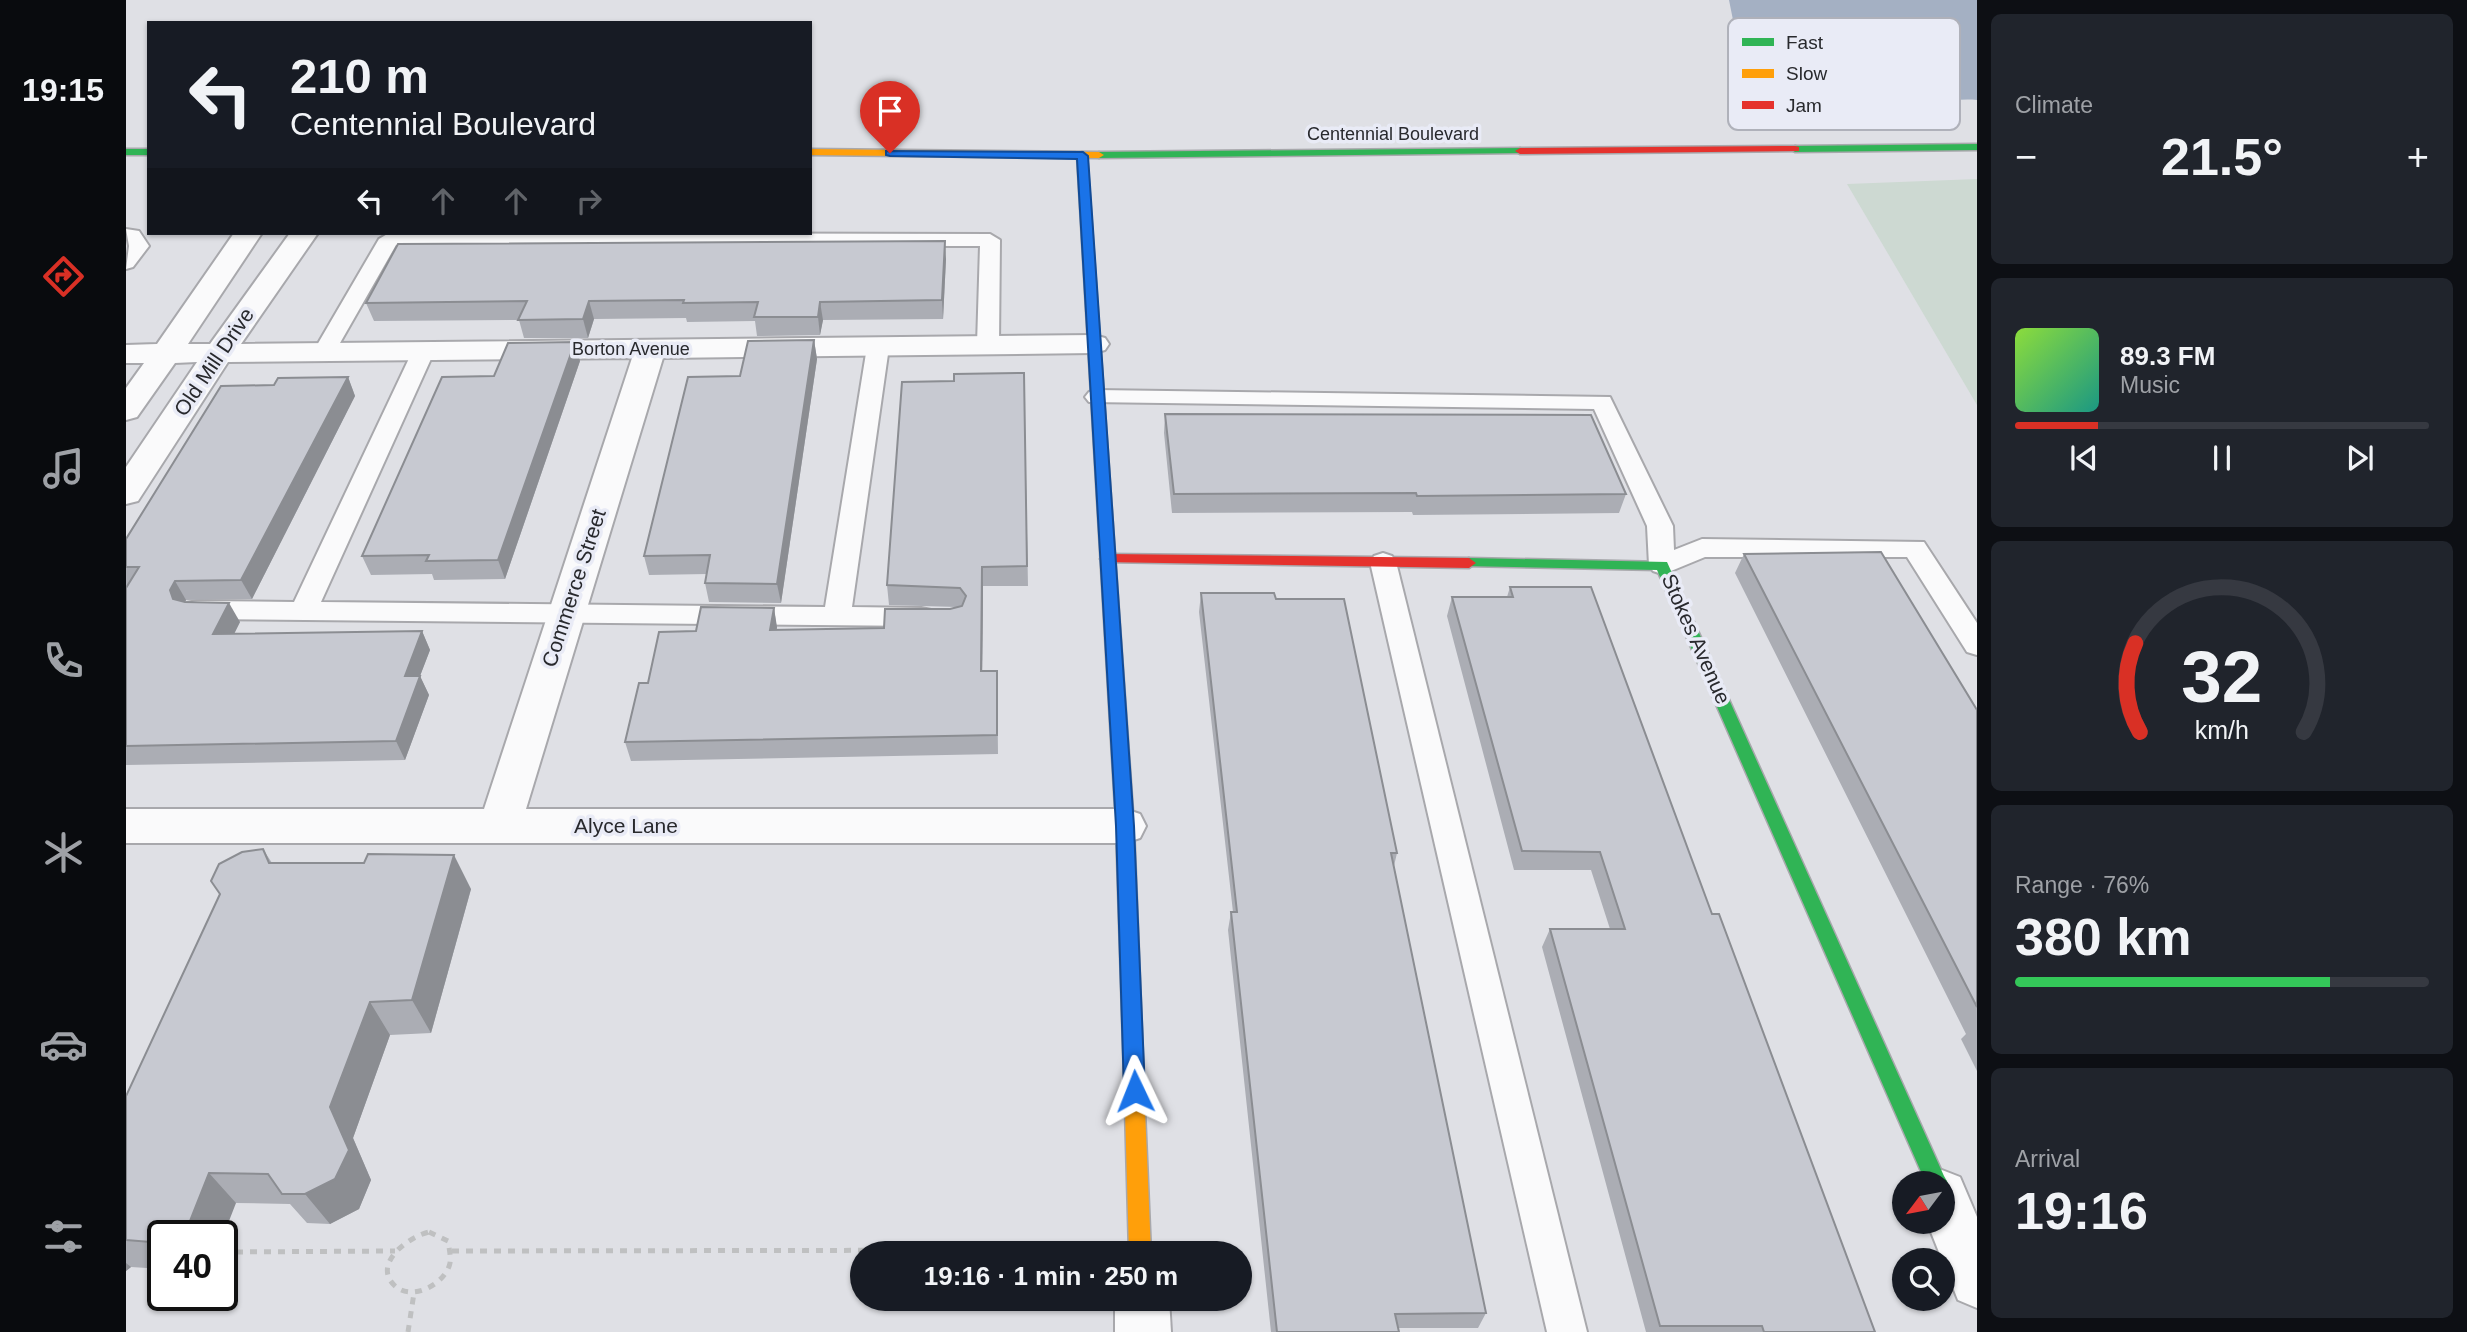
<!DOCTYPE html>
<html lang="en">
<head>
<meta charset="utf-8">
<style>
	body { margin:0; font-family:Helvetica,sans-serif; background:#20242c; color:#f1f3f6; height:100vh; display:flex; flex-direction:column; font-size:26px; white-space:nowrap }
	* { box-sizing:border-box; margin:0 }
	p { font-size:23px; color:#9ea1a6 }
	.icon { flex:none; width:38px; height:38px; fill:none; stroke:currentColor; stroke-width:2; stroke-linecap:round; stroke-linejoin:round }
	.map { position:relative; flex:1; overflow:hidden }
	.side { display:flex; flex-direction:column; gap:14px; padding:14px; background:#0d0f14; width:490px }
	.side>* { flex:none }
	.top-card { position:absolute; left:21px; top:21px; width:665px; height:214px; border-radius:0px; box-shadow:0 2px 5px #0004; background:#171b24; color:#f1f3f6; overflow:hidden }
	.needle { width:46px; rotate:238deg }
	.tools { position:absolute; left:1766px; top:1171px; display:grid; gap:14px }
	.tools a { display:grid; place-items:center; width:63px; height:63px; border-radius:50%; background:#171b24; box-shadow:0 2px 5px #0004; font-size:35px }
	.speed { position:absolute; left:21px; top:1220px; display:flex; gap:14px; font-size:35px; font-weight:700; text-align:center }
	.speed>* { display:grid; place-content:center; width:91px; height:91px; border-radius:50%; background:#171b24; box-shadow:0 2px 5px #0004; line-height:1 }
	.speed .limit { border:4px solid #111; border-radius:10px; background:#fff; color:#111 }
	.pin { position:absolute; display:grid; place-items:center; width:60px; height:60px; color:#fff; margin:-72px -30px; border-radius:50% 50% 50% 0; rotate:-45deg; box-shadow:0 0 7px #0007 }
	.pin .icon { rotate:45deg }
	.me { position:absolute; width:77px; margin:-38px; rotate:358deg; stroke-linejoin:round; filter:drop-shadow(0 0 5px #0008) }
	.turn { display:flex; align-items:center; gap:24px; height:147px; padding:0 28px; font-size:32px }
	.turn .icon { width:91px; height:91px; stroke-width:2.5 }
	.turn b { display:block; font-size:49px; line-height:60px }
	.lanes { display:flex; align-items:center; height:66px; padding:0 28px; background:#0003; justify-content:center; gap:35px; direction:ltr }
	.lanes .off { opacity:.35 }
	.big { font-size:52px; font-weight:600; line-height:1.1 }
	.side .tile { flex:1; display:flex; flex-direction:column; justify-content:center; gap:10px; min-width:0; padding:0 24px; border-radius:10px; background:#20242c }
	.side .dial { align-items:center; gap:0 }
	.dial svg { height:182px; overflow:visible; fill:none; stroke:#363941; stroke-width:7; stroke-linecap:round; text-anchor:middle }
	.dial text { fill:#f1f3f6; stroke:none }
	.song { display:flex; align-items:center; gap:21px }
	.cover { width:84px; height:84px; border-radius:10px; background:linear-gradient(135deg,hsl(90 70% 55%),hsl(170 70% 35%)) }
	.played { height:7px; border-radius:4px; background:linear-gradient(90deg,#d93025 20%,#363941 20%) }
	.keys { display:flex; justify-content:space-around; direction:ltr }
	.heat { display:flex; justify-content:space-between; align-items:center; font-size:38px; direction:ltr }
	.charge { height:10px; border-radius:5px; background:linear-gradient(90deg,#34c759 76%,#363941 0) }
	.trip { position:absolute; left:724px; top:1241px; width:402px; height:70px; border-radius:35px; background:#171b24; box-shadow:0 2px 5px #0004; font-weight:600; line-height:70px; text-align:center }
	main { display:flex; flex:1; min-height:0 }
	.dock { display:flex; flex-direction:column; width:126px; justify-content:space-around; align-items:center; background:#090b0e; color:#9ea1a6 }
	.dock .icon { width:49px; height:49px }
	.dock .current { color:#d93025 }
	.dock b { font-size:32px; color:#f1f3f6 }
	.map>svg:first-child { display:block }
</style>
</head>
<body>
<main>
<nav class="dock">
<b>19:15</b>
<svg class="icon current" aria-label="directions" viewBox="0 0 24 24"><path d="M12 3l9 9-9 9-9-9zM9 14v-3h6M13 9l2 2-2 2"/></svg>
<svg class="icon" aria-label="music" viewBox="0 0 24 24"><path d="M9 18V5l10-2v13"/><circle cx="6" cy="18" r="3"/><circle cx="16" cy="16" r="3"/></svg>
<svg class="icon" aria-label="phone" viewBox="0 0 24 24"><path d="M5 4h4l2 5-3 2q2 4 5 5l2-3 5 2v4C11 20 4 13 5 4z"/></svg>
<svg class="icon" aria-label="climate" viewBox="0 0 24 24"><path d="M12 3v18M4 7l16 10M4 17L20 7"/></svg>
<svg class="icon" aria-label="car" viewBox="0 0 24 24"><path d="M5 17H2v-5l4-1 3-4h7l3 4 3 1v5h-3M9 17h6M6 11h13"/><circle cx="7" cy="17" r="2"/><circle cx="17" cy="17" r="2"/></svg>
<svg class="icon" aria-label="filters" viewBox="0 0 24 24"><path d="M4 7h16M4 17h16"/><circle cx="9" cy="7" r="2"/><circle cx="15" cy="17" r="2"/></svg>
</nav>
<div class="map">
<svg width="1851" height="1332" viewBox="0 0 1851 1332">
	<rect width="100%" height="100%" fill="#dfe0e5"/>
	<!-- green -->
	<path fill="#cdd9d2" d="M 1851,179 L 1851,405 L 1721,184 Z"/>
	<!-- water -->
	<path fill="#a4b0c3" d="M 1603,0 L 1851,0 L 1851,100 C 1821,97 1793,110 1765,105 C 1727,98 1703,68 1670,52 C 1650,43 1628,42 1609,30 Z"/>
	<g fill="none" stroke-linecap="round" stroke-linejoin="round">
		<!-- lane casing -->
		<g stroke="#a8a8ac" stroke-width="4">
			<g id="lane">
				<path d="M 0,229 L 13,231 L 23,246 L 7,267 L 0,269 L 3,246 Z"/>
				<path d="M 263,233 L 864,234 L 874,240 L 873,345 L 862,352 L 851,345 L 854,246 L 270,245 L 206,357 L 190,357 L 187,352 L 253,239 Z"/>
				<path d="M 752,340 L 763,347 L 726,607 L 795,608 L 805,610 L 809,617 L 805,624 L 795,626 L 71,619 L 61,617 L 58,610 L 61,603 L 71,601 L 168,602 L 287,350 L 298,343 L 309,350 L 195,602 L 699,607 L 741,347 Z"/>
				<path d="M 971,390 L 1484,397 L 1547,526 L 1548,550 L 1576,539 L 1798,542 L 1851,623 L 1851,655 L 1841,652 L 1781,557 L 1579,557 L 1545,571 L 1536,574 L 1527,571 L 1523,565 L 1521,526 L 1468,409 L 963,402 L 959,397 L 963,392 Z"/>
				<path d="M 1257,553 L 1266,556 L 1270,562 L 1461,1332 L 1421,1332 L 1244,562 L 1248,556 Z"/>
			</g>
		</g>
		<!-- street casing -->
		<g stroke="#a8a8ac" stroke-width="4">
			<g id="street">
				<path d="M 108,233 L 136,233 L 62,344 L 84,344 L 164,233 L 192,233 L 115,344 L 968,335 L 979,338 L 983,344 L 979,350 L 968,353 L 537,358 L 400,809 L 999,809 L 1014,814 L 1020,826 L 1014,838 L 999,843 L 0,843 L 0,809 L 358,809 L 506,358 L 102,362 L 12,501 L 0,504 L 0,467 L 71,362 L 49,363 L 11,417 L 0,420 L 0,388 L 18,363 L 0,363 L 0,345 L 31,344 Z"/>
				<path d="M 1816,1170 L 1834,1177 L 1851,1217 L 1851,1308 L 1832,1300 L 1801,1222 L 1816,1222 L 1816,1183 L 1795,1183 L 1798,1177 Z"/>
				<path d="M 989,1298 L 1043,1298 L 1045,1332 L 989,1332 Z"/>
			</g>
		</g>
		<!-- fast casing -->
		<g stroke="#a8a8ac" stroke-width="3">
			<g id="fast">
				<path d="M 1851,144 L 1851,150 L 1669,152 L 1664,149 L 1669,146 Z"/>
				<path d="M 1394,148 L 1399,151 L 1398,153 L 973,158 L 968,155 L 973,152 Z"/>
				<rect x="0" y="149" width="23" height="6"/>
				<path d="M 956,152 L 961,155 L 1008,826 L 1019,1110 L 1016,1117 L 1009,1119 L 1002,1117 L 999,1110 L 990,826 L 951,155 Z"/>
				<path d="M 1343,558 L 1541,562 L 1818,1176 L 1822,1183 L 1818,1190 L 1816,1191 L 1816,1183 L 1800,1183 L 1531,570 L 1338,566 L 1336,563 L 1338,560 Z"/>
			</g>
		</g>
		<!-- slow casing -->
		<g stroke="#a8a8ac" stroke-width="3">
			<g id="slow">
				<path d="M 684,149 L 973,152 L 978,155 L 973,158 L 684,155 Z"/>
				<path d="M 1009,1101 L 1016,1103 L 1019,1110 L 1025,1253 L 1003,1253 L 999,1110 L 1002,1103 Z"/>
			</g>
		</g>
		<!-- jam casing -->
		<g stroke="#a8a8ac" stroke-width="3">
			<g id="jam">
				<path d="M 1669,146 L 1673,147 L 1673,151 L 1394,154 L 1389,151 L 1394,148 Z"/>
				<path d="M 981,554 L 1343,558 L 1350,563 L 1343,568 L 976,562 L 974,559 Z"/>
			</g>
		</g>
		<!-- path -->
		<g stroke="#bfc0c1" stroke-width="5" stroke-dasharray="7 7" stroke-linecap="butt">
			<path d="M 303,1232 L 322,1241 C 323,1248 325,1256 324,1263 C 320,1283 286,1303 268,1285 C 246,1263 284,1236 303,1232 Z"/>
			<path d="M 326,1251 L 964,1250"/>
			<path d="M 96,1252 L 269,1251"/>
			<path d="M 282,1332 L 288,1293"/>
		</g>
		<!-- lane -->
		<use href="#lane" fill="#fafafb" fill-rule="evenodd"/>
		<!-- street -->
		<use href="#street" fill="#fafafb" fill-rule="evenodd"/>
		<!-- fast -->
		<use href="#fast" fill="#30b455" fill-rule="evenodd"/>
		<!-- slow -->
		<use href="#slow" fill="#ff9f0a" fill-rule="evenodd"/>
		<!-- jam -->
		<use href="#jam" fill="#e5322d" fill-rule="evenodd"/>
	</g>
	<!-- wall -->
	<g fill="#abadb4">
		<path d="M 820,259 L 817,319 L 697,320 L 694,335 L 631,336 L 629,321 L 561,322 L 560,318 L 468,319 L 462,338 L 398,338 L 393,320 L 248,321 L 240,303 Z"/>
		<path d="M 688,340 L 691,359 L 655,603 L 583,602 L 579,583 L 581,574 L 523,575 L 518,556 L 614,376 Z"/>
		<path d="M 454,361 L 379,579 L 308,580 L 306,574 L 245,575 L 236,556 L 368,376 Z"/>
		<path d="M 898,373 L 902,586 L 857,586 L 856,671 L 871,671 L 872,754 L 505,761 L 499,742 L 522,683 L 570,631 L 648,608 L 651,630 L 758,628 L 831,607 L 763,605 L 761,585 L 828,381 Z"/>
		<path d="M 222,377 L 229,396 L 126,599 L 60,600 L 59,602 L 114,622 L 108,634 L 296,631 L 304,650 L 294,676 L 303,695 L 279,760 L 0,765 L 0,588 L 1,586 L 0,586 L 0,539 L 148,385 Z"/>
		<path d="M 1039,414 L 1500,494 L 1493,513 L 1287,515 L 1286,512 L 1046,513 L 1038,433 Z"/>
		<path d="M 1618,554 L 1851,710 L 1851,1071 L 1835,1039 L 1840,1034 L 1609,573 Z"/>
		<path d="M 1384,587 L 1586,914 L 1749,1332 L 1520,1332 L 1416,947 L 1424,929 L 1484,929 L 1465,870 L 1388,870 L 1321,616 L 1326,597 L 1381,597 Z"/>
		<path d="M 1075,593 L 1150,599 L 1271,853 L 1268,866 L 1360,1313 L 1352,1328 L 1272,1328 L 1273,1332 L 1145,1332 L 1102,930 L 1105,912 L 1107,912 L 1073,612 Z"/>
		<path d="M 137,849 L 146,863 L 345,889 L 305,1033 L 264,1035 L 227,1138 L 245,1180 L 233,1209 L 204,1224 L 181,1223 L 164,1204 L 110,1203 L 37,1236 L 37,1269 L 5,1267 L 0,1271 L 0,1096 L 94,894 Z"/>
	</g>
	<!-- shaded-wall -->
	<g fill="#8b8d92">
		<path d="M 819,241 L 820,259 L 817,319 L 816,300 Z"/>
		<path d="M 463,301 L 468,319 L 462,338 L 457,319 Z"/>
		<path d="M 694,302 L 697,320 L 694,335 L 692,317 Z"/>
		<path d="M 688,340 L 691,359 L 655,603 L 651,584 Z"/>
		<path d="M 449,342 L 454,361 L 379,579 L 372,560 Z"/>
		<path d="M 222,377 L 229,396 L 126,599 L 115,580 Z"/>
		<path d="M 856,567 L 857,586 L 856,690 L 855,671 Z"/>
		<path d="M 49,581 L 60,600 L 56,609 L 47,599 L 44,590 Z"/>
		<path d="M 103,603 L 114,622 L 98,654 L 87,634 Z"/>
		<path d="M 648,608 L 651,627 L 648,649 L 644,630 Z"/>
		<path d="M 296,631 L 304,650 L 294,676 L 303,695 L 279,760 L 270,741 L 279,676 Z"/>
		<path d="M 328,855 L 345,889 L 305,1033 L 286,1000 Z"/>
		<path d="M 244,1002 L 264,1035 L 227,1138 L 245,1180 L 233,1209 L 204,1224 L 179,1194 L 204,1107 Z"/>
		<path d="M 83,1173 L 110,1203 L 96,1239 L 96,1236 L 58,1236 Z"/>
		<path d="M 0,1263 L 5,1267 L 0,1271 Z"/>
	</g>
	<!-- building -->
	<g fill="#c7c9d1" stroke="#8b8d92" stroke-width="2">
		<path d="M 819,241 L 816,300 L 694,302 L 692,317 L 628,317 L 632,302 L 557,303 L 558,300 L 463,301 L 457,319 L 392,320 L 401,301 L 240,303 L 272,244 Z"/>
		<path d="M 688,340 L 651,584 L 579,583 L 584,555 L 518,556 L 562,377 L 614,376 L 622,341 Z"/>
		<path d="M 449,342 L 372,560 L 300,561 L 303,555 L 236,556 L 316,377 L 368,376 L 382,343 Z"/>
		<path d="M 898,373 L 901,566 L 856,567 L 855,671 L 871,671 L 871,735 L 499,742 L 513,683 L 522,683 L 533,632 L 570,631 L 575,607 L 648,608 L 644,630 L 758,628 L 759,609 L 824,609 L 836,606 L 840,596 L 834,588 L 761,585 L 776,382 L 828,381 L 828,374 Z"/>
		<path d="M 222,377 L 115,580 L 49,581 L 44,590 L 47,599 L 59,602 L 103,603 L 87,634 L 296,631 L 279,676 L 294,676 L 270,741 L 0,746 L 0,588 L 13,567 L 0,567 L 0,539 L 95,386 L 148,385 L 152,378 Z"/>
		<path d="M 1039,414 L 1465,415 L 1500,494 L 1291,496 L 1290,493 L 1048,494 Z"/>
		<path d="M 1755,552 L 1851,710 L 1851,1007 L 1618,554 Z"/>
		<path d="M 1384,587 L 1465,587 L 1586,914 L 1593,914 L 1749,1332 L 1638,1332 L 1636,1326 L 1534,1326 L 1424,929 L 1499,929 L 1474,852 L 1396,851 L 1326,597 L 1387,597 Z"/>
		<path d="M 1075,593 L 1148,593 L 1150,599 L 1218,599 L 1271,853 L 1265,853 L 1360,1313 L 1269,1314 L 1273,1332 L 1151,1332 L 1105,912 L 1111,912 Z"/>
		<path d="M 137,849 L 143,863 L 238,863 L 242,854 L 328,855 L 286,1000 L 244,1002 L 204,1107 L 223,1150 L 209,1179 L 179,1194 L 156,1194 L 142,1174 L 83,1173 L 58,1236 L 37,1236 L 37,1243 L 0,1240 L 0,1096 L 94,894 L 85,881 L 93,864 L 116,852 Z"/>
	</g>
	<!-- route -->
	<path fill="#1a73e8" stroke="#114b97" stroke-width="2" d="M 760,151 L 957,152 L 962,156 L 1008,826 L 1019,1091 L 1016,1098 L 1009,1101 L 1001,1098 L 998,1091 L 990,826 L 951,159 L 764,156 L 760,155 Z"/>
	<g text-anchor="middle" stroke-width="7" stroke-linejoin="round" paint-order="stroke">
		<!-- far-street labels -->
		<g font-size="18" fill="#28292d" stroke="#e9ebf6">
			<text x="1267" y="140">Centennial Boulevard</text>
			<text x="505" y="355">Borton Avenue</text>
		</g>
		<!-- street labels -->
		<g font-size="21" fill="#28292d" stroke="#e9ebf6">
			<text transform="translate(88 362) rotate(-56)" y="7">Old Mill Drive</text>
			<text transform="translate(448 588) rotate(-72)" y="7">Commerce Street</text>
			<text transform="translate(1570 639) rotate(66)" y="7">Stokes Avenue</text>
			<text x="500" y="833">Alyce Lane</text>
		</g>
	</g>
	<!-- legend -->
	<rect x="1602" y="18" width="232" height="112" rx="10" fill="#e9ebf6" stroke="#afb1ba" stroke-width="2"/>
	<rect x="1616" y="38" width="32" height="8" fill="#30b455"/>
	<rect x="1616" y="69" width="32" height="9" fill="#ff9f0a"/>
	<rect x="1616" y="101" width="32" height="8" fill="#e5322d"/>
	<g font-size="19" fill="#28292d">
		<text x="1660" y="49">Fast</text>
		<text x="1660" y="80">Slow</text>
		<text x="1660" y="112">Jam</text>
	</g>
</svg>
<div class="tools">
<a><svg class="needle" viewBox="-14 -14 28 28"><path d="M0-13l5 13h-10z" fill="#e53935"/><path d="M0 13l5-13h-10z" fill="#9ea1a6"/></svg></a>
<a><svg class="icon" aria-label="search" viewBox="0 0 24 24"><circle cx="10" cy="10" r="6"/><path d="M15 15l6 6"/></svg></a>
</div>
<div class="speed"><div class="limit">40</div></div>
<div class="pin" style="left:764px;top:153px;background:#d93025"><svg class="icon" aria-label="arrive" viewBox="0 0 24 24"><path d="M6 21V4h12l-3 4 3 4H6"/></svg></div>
<svg class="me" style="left:1009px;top:1091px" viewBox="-20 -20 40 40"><path d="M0-17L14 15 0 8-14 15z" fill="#1a73e8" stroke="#fff" stroke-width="4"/></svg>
<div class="trip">19:16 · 1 min · 250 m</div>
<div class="top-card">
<div class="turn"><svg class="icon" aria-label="left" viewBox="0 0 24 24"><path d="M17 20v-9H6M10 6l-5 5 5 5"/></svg><div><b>210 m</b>Centennial Boulevard</div></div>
<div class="lanes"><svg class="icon" aria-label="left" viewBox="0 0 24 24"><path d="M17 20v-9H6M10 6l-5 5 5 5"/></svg><svg class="icon off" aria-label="ahead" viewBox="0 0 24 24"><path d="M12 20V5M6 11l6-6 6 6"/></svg><svg class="icon off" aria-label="ahead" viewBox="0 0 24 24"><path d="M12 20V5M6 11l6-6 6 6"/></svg><svg class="icon off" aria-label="right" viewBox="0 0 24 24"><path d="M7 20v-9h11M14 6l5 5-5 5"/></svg></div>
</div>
</div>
<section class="side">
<div class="tile"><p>Climate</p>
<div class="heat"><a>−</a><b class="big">21.5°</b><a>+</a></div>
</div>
<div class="tile">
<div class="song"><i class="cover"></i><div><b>89.3 FM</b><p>Music</p></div></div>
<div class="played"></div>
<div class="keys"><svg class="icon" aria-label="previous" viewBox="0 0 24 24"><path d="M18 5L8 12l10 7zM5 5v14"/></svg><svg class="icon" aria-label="pause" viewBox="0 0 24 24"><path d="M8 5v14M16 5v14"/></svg><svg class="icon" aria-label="next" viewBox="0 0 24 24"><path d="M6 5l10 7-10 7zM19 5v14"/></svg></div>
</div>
<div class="tile dial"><svg viewBox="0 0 100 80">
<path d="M14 69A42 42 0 1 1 86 69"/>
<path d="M14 69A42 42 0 0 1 12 30" stroke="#d93025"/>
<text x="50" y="56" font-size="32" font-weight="700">32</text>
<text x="50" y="72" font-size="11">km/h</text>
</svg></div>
<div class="tile"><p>Range · 76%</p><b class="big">380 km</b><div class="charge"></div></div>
<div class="tile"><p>Arrival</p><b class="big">19:16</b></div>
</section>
</main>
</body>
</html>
